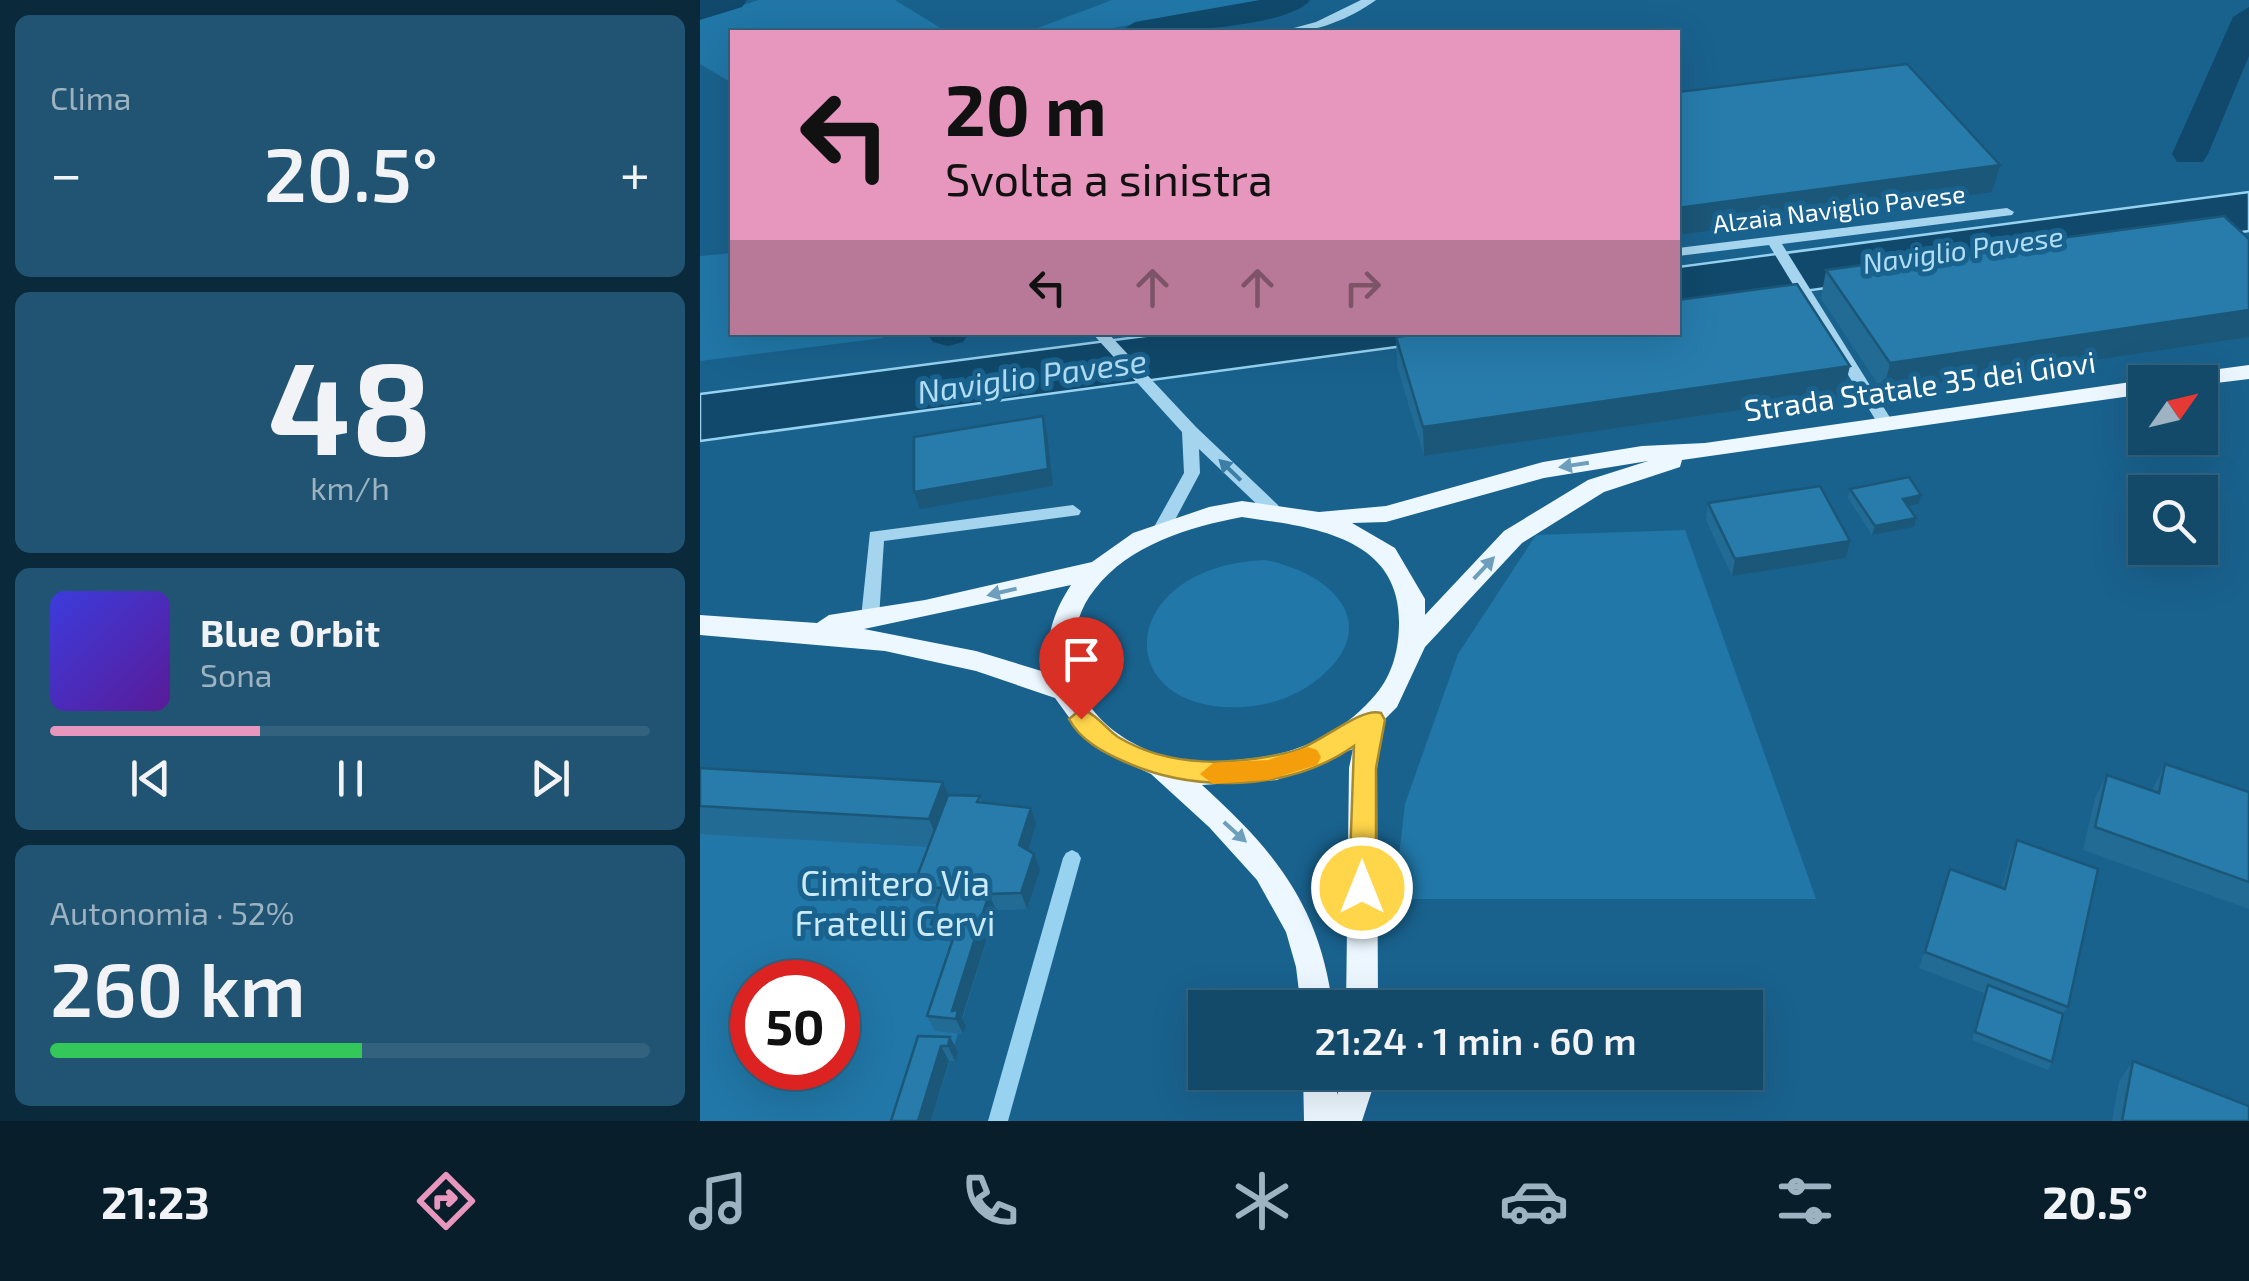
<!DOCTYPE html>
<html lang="it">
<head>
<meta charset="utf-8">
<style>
	body { margin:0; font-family:"Exo 2",sans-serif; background:#205472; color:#f1f3f6; height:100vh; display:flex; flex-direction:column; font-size:38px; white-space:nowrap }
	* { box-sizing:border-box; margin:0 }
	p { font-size:32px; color:#9db3c1 }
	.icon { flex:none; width:55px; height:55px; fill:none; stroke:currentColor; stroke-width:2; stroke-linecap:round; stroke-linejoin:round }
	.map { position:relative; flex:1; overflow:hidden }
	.sheet { display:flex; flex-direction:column; gap:15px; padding:15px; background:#0a293a; width:700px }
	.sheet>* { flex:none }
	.top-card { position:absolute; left:30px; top:30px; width:950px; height:305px; border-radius:0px; box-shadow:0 10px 40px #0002,0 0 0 2px #32627e; background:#e797bd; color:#111; overflow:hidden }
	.needle { width:65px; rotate:56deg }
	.tools { position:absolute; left:1428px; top:365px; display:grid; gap:20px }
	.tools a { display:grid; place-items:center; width:90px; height:90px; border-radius:0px; background:#134a6a; box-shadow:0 10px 40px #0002,0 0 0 2px #32627e; font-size:50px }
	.speed { position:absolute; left:30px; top:960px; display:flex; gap:20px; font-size:50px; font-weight:700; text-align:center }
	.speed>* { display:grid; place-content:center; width:130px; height:130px; border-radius:50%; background:#134a6a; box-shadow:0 10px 40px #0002,0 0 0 2px #32627e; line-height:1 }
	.speed .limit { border:15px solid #d22; background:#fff; color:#111 }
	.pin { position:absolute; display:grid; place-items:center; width:85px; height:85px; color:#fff; margin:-102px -42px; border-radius:50% 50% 50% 0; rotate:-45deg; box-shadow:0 0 10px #0007 }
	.pin .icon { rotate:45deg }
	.me { position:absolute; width:110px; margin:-55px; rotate:0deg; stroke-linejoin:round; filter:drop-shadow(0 0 8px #0008) }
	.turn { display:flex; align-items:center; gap:35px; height:210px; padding:0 50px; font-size:45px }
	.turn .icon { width:130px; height:130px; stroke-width:2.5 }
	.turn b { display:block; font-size:70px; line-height:85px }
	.lanes { display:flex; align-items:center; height:95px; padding:0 50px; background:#0003; justify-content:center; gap:50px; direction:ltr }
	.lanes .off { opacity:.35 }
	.big { font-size:75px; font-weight:600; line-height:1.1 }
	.sheet .tile { flex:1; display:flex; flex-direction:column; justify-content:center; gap:15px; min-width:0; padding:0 35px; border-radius:15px; background:#205472 }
	.sheet .dial { align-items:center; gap:0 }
	.dial b { font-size:130px; line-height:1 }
	.song { display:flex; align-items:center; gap:30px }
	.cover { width:120px; height:120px; border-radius:15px; background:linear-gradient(135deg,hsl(240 70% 55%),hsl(270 70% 35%)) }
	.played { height:10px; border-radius:5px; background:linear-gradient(90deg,#e797bd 35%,#32627e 35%) }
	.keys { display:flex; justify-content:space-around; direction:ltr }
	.heat { display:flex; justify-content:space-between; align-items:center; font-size:55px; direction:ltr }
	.charge { height:15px; border-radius:8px; background:linear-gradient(90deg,#34c759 52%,#32627e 0) }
	.trip { position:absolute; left:488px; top:990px; width:575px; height:100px; border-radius:0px; background:#134a6a; box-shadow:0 10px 40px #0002,0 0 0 2px #32627e; font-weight:600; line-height:100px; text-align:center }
	.menu { display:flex; height:160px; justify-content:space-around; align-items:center; background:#081e2a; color:#9db3c1 }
	.menu .icon { width:70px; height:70px }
	.menu .active { color:#e797bd }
	.menu b { font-size:45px; color:#f1f3f6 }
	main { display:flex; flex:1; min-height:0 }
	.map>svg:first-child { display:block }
</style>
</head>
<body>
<main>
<section class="sheet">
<div class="tile"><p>Clima</p>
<div class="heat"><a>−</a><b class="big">20.5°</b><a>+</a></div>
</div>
<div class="tile dial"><b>48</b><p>km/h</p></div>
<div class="tile">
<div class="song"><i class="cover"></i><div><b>Blue Orbit</b><p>Sona</p></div></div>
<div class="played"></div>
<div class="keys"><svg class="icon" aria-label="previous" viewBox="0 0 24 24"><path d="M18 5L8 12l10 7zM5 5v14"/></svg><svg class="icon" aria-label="pause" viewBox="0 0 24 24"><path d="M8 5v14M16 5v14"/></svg><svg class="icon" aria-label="next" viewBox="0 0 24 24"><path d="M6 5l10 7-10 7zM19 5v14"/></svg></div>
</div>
<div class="tile"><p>Autonomia · 52%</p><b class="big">260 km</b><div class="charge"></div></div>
</section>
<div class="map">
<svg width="1549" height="1121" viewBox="0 0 1549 1121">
	<rect width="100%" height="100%" fill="#19628e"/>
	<!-- green -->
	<g fill="#2177a7" fill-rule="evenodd">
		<path d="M 59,0 L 195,0 L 247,32 L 32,32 L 32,83 L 0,64 L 0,19 Z"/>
		<path d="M 412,0 L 567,0 L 391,32 L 327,32 Z"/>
		<path d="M 32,253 L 32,332 L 183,332 L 183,338 L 0,361 L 0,256 Z"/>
		<path d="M 985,530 L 1116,899 L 694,899 L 705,804 L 758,654 L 836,535 Z"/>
		<path d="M 565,560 C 621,570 684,616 626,672 C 603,694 574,705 543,707 C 408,714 415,566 565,560 Z"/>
		<path d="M 0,795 L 336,824 L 325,852 L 327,909 L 296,910 L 231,1121 L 0,1121 ZM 52,982 L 138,982 L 138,1068 L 52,1068 Z"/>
	</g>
	<!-- water -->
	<g fill="#10496b" stroke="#97d2f1" stroke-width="2.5">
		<path d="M 1549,192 L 1549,231 L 978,308 L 978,267 Z"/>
		<path d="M 468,333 L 800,333 L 0,441 L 0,394 Z"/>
	</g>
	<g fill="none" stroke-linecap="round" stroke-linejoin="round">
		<!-- stream -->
		<path fill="#97d2f1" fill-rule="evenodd" d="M 372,850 L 378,853 L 381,858 L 308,1121 L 288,1121 L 363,858 L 366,853 Z"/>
		<!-- canal -->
		<g fill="#10496b" fill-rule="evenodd">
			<path d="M 0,0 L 47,0 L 42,7 L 0,20 Z"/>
			<path d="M 560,0 L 610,0 C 590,28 453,34 419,32 L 435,22 Z"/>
			<path d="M 1549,7 L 1549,56 L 1508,154 L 1503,162 L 1477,162 L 1472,154 L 1533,17 Z"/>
			<path d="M 227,333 L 227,332 L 269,333 L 263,342 L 248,346 L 233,342 Z"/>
		</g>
		<!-- minor -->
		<g fill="#a5d4ee" fill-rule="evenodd">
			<path d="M 661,0 L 676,0 C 648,20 613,34 579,32 L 616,22 Z"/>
			<path d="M 1307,208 L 1314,212 L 1312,215 L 1082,244 L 1194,424 L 1186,429 L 1178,424 L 1069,245 L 978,256 L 978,248 Z"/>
			<path d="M 391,332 L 407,332 L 496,427 L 578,505 L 580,509 L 578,513 L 566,513 L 499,449 L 500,473 L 469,531 L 457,531 L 454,527 L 484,473 L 482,432 Z"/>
			<path d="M 373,505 L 381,511 L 379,515 L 184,541 L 179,618 L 176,623 L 164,623 L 161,618 L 170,532 Z"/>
		</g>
		<!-- major -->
		<g fill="#ecf7ff" fill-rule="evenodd">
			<path d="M 1549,365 L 1549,379 L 1500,385 L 1463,382 L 1474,375 Z"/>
			<path d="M 1445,380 L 1453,382 L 1445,382 L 1445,394 L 982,460 L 980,467 L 904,492 L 822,543 L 725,647 L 697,707 L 685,719 L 677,768 L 678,1008 L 646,1008 L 649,768 L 653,749 L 577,780 L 502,785 C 576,852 620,906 633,1008 L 601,1008 L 596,967 L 586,932 L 557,880 L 509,827 L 451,774 L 403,752 L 384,738 L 355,698 L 276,671 L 185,651 L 0,635 L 0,615 L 117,623 L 129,615 L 225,600 L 392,562 L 433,533 L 509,507 L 542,501 L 619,512 L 686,506 L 843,462 L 942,446 L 1005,443 ZM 948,461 L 888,480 L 804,531 L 725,615 L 725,599 L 695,548 L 652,523 L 686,522 L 844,478 ZM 542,517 C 609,527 700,535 699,623 C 699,648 693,674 676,694 C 643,734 594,756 544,759 C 527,761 508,764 491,762 C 436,754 378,719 374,661 C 372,635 378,610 395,589 C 429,545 489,527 542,517 ZM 371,585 C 352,614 346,638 348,673 L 276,651 L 164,629 Z"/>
			<path d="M 603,1072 L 637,1072 L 637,1095 L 645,1072 L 678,1072 L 662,1121 L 604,1121 Z"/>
		</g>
	</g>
	<!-- wall -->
	<g fill="#226b94">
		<path d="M 1549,239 L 1549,337 L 1183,392 L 1121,298 L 1126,270 Z"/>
		<path d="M 696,337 L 1143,395 L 724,456 L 697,366 Z"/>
		<path d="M 1150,489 L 1221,495 L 1219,504 L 1208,506 L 1214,527 L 1172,535 L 1148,498 Z"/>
		<path d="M 1008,503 L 1150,541 L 1146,558 L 1032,576 L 1006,520 Z"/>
		<path d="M 1465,764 L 1549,792 L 1549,909 L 1383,850 L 1395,798 L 1407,775 L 1452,790 Z"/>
		<path d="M 0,768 L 243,782 L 248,795 L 280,796 L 282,802 L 336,824 L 328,850 L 340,870 L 327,909 L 296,910 L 262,1018 L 266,1026 L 263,1034 L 235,1031 L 227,1016 L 252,942 L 238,940 L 231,924 L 238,904 L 221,903 L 213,887 L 228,847 L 0,834 Z"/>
		<path d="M 1317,840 L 1368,1007 L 1363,1014 L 1352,1062 L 1348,1070 L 1272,1040 L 1284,993 L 1219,968 L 1250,869 L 1302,888 L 1310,856 Z"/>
		<path d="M 218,1036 L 250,1037 L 258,1052 L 255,1061 L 249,1061 L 231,1121 L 191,1121 Z"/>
		<path d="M 1433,1061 L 1549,1121 L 1412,1121 L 1419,1082 Z"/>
	</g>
	<!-- shaded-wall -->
	<g fill="#1b5778">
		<path d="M 1300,165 L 1292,192 L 978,235 L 978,208 Z"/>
		<path d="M 1549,310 L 1549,337 L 1183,392 L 1190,363 Z"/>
		<path d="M 1150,366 L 1143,395 L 724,456 L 723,427 Z"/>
		<path d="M 343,416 L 347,433 L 353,486 L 220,509 L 214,492 Z"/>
		<path d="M 1221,495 L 1219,504 L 1201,507 L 1203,499 Z"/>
		<path d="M 1216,518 L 1214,527 L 1172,535 L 1175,526 Z"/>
		<path d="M 1150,541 L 1146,558 L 1032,576 L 1035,559 Z"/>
		<path d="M 243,782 L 255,811 L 241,848 L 229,819 Z"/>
		<path d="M 331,808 L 336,824 L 325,861 L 319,845 Z"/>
		<path d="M 334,854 L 340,870 L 327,909 L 321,893 Z"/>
		<path d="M 289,894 L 296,910 L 262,1018 L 266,1026 L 263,1034 L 252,1011 Z"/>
		<path d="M 250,1037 L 258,1052 L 255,1061 L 248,1046 Z"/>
		<path d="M 241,1046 L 249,1061 L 231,1121 L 218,1121 Z"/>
	</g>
	<!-- building -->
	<g fill="#277cac" stroke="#1b5778" stroke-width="2.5">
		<path d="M 1207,64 L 1300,165 L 978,208 L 978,92 Z"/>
		<path d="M 1524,216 L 1549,239 L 1549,310 L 1190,363 L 1126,270 Z"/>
		<path d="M 1097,284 L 1150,366 L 723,427 L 696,337 L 733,332 L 978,332 L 978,300 Z"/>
		<path d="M 343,416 L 348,469 L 214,492 L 214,437 Z"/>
		<path d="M 1209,477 L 1221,495 L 1203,499 L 1216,518 L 1175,526 L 1150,489 Z"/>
		<path d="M 1120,486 L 1150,541 L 1035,559 L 1008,503 Z"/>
		<path d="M 1465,764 L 1549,792 L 1549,882 L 1395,827 L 1407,775 L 1459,793 Z"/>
		<path d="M 0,768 L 243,782 L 229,819 L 0,806 Z"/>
		<path d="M 248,795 L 280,796 L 277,802 L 331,808 L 319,845 L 334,854 L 321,893 L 289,894 L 252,1011 L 258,1010 L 256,1019 L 227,1016 L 257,927 L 231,924 L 243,888 L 213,887 Z"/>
		<path d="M 1317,840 L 1398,869 L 1368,1007 L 1225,952 L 1250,869 L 1305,889 Z"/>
		<path d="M 1288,985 L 1363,1014 L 1352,1062 L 1275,1032 Z"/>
		<path d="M 218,1036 L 250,1037 L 248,1046 L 241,1046 L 218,1121 L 191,1121 Z"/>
		<path d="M 1433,1061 L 1549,1106 L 1549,1121 L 1422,1121 Z"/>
	</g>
	<!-- one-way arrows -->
	<defs><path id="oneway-solid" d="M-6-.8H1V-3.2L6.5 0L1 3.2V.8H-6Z" transform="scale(2.5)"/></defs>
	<g fill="#6d9ebb">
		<use href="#oneway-solid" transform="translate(874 465) rotate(171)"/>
		<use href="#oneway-solid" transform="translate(784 568) rotate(-47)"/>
		<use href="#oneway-solid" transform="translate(302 592) rotate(167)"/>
		<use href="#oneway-solid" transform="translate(535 832) rotate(42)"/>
	</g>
	<use fill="#3c7ea6" href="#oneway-solid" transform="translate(530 470) rotate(-136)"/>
	<!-- route -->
	<path fill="#ffd54a" stroke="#a68a30" stroke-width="2.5" d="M 381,709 C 397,714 405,728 418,737 C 471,769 534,765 591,752 C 618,746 660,706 681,713 L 685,720 L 676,768 L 676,888 L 672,896 L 653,896 L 649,888 L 654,746 C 588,792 494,793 423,761 C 403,752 380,740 369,719 Z"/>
	<!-- slow -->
	<path fill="#f59e0b" d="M 608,747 L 617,750 L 621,757 L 617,765 L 568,780 L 513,784 L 500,774 L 513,763 L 568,760 Z"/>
	<g text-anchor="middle" stroke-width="10" stroke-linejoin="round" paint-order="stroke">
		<!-- far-street labels -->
		<g font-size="25" fill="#fff" stroke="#19628e">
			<text transform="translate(1139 209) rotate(-7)" y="9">Alzaia Naviglio Pavese</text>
		</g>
		<!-- far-water labels -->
		<g font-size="28" font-style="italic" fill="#b1def6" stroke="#19628e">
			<text transform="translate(1263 250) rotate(-8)" y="10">Naviglio Pavese</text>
		</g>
		<!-- street labels -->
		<g font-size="30" fill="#fff" stroke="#19628e">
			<text transform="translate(1220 387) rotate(-8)" y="10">Strada Statale 35 dei Giovi</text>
		</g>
		<!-- water labels -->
		<g font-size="32" font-style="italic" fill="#b1def6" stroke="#19628e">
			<text transform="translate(332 377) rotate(-8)" y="11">Naviglio Pavese</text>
		</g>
		<!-- near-park labels -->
		<g font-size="35" fill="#cbeafa" stroke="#19628e">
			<text x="195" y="896">Cimitero Via<tspan x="195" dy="40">Fratelli Cervi</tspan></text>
		</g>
	</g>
</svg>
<div class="tools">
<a><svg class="needle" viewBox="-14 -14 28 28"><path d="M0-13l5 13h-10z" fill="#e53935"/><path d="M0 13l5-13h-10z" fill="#9db3c1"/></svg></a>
<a><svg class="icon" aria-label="search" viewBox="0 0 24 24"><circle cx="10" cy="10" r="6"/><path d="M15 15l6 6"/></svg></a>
</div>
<div class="speed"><div class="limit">50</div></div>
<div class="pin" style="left:381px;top:719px;background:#d93025"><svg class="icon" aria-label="arrive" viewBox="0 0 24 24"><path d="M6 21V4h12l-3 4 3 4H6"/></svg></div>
<svg class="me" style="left:662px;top:888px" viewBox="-20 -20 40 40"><circle r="17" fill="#ffd54a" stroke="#fff" stroke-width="3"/><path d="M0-11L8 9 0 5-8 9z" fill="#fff"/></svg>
<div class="trip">21:24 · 1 min · 60 m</div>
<div class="top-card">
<div class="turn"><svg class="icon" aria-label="left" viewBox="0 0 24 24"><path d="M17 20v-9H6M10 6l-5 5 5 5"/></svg><div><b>20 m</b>Svolta a sinistra</div></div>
<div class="lanes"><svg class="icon" aria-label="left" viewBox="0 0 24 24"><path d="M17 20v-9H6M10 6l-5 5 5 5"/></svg><svg class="icon off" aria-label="ahead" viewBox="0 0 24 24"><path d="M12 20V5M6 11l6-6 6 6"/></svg><svg class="icon off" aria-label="ahead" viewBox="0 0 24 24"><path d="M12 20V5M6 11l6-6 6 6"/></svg><svg class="icon off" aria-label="right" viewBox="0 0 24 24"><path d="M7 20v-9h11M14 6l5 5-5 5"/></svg></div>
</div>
</div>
</main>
<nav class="menu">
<b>21:23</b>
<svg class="icon active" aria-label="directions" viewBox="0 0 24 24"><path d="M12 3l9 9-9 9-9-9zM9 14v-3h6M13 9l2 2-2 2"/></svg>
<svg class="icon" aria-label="music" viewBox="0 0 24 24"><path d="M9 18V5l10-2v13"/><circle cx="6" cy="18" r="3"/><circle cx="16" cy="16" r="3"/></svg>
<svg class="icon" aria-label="phone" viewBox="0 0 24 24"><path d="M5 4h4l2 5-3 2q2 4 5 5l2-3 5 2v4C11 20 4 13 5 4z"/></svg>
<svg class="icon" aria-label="climate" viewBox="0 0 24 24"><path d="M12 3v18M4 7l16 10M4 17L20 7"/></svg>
<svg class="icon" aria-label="car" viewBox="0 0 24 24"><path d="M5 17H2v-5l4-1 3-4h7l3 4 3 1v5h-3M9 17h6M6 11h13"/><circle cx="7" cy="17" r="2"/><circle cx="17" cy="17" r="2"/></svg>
<svg class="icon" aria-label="filters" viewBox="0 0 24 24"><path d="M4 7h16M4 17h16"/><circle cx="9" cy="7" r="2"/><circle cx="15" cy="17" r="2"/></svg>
<b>20.5°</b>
</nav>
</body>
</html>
